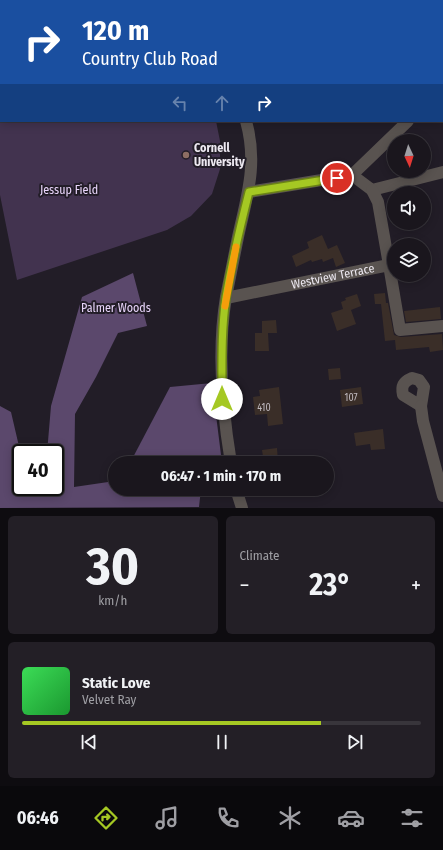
<!DOCTYPE html>
<html lang="en">
<head>
<meta charset="utf-8">
<style>
	body { margin:0; font-family:"Fira Sans Condensed",sans-serif; background:#231f26; color:#f1f3f6; height:100vh; display:flex; flex-direction:column; font-size:15px; white-space:nowrap }
	* { box-sizing:border-box; margin:0 }
	p { font-size:13px; color:#9f9fa4 }
	.icon { flex:none; width:22px; height:22px; fill:none; stroke:currentColor; stroke-width:2; stroke-linecap:round; stroke-linejoin:round }
	.map { position:relative; height:508px; overflow:hidden }
	.details { display:flex; flex-direction:column; gap:8px; padding:8px; background:#0e0c10; flex:1 }
	.details>* { flex:none }
	.banner { position:absolute; left:0px; top:0px; width:443px; height:122px; box-shadow:0 2px 10px #0003,0 0 0 1px #38353b; background:#1a4fa0; color:#fff; overflow:hidden }
	.needle { width:26px; rotate:176deg }
	.fabs { position:absolute; left:387px; top:134px; display:grid; gap:8px }
	.fabs a { display:grid; place-items:center; width:44px; height:44px; border-radius:50%; background:#1a161d; box-shadow:0 2px 10px #0003,0 0 0 1px #38353b; font-size:20px }
	.speed { position:absolute; left:12px; top:444px; display:flex; gap:8px; font-size:20px; font-weight:700; text-align:center }
	.speed>* { display:grid; place-content:center; width:52px; height:52px; border-radius:50%; background:#1a161d; box-shadow:0 2px 10px #0003,0 0 0 1px #38353b; line-height:1 }
	.speed .limit { border:2px solid #111; border-radius:6px; background:#fff; color:#111 }
	.pin { position:absolute; display:grid; place-items:center; width:34px; height:34px; color:#fff; margin:-17px; border:2px solid #fff; border-radius:50%; box-shadow:0 1px 4px #0007 }
	.me { position:absolute; width:44px; margin:-22px; rotate:0deg; stroke-linejoin:round; filter:drop-shadow(0 0 3px #0008) }
	.turn { display:flex; align-items:center; gap:14px; height:84px; padding:0 16px; font-size:18px }
	.turn .icon { width:52px; height:52px; stroke-width:2.5 }
	.turn b { display:block; font-size:28px; line-height:34px }
	.lanes { display:flex; align-items:center; height:38px; padding:0 16px; background:#0003; justify-content:center; gap:20px; direction:ltr }
	.lanes .off { opacity:.35 }
	.big { font-size:30px; font-weight:700; line-height:1.1 }
	.details .widget { flex:1; display:flex; flex-direction:column; justify-content:center; gap:6px; min-width:0; padding:0 14px; border-radius:6px; background:#231f26 }
	.details .dial { align-items:center; gap:0 }
	.dial b { font-size:52px; line-height:1 }
	.song { display:flex; align-items:center; gap:12px }
	.cover { width:48px; height:48px; border-radius:6px; background:linear-gradient(135deg,hsl(130 70% 55%),hsl(130 70% 35%)) }
	.played { height:4px; border-radius:2px; background:linear-gradient(90deg,#a5c823 75%,#38353b 75%) }
	.keys { display:flex; justify-content:space-around; direction:ltr }
	.heat { display:flex; justify-content:space-between; align-items:center; font-size:22px; direction:ltr }
	.details .tiles { flex:1; display:grid; gap:8px; grid-template-columns:1fr 1fr }
	.widget:last-child { grid-column:span 2 }
	.trip { position:absolute; left:108px; top:456px; width:226px; height:40px; border-radius:20px; background:#1a161d; box-shadow:0 2px 10px #0003,0 0 0 1px #38353b; font-weight:700; line-height:40px; text-align:center }
	.tabs { display:flex; height:64px; justify-content:space-around; align-items:center; background:#0a090c; color:#9f9fa4 }
	.tabs .icon { width:28px; height:28px }
	.tabs .active { color:#a5c823 }
	.tabs b { font-size:18px; color:#f1f3f6 }
	.map>svg:first-child { display:block }
</style>
</head>
<body>
<div class="map">
<svg width="443" height="508" viewBox="0 0 443 508">
	<rect width="100%" height="100%" fill="#221d27"/>
	<!-- green -->
	<path fill="#42334f" d="M 0,0 L 173,0 L 174,1 L 1,1 L 1,121 L 216,121 L 220,141 L 220,169 L 212,194 L 191,216 L 167,230 L 17,280 L 0,195 Z"/>
	<!-- forest -->
	<g fill="#5b486c">
		<path d="M 133,273 L 147,326 L 118,333 L 96,377 L 75,414 L 74,487 L 115,481 L 115,489 L 201,489 L 199,507 L 0,508 L 0,406 L 11,412 L 21,455 L 21,487 L 39,487 L 44,490 L 45,487 L 55,487 L 55,453 L 47,453 L 51,406 L 82,297 Z"/>
		<path d="M 212,383 L 222,463 L 130,463 L 170,387 Z"/>
	</g>
	<!-- building -->
	<g fill="#3a2e28">
		<path d="M 322,235 L 328,249 L 337,245 L 345,263 L 336,267 L 333,258 L 323,262 L 322,259 L 312,262 L 311,260 L 296,267 L 292,256 L 309,248 L 307,242 Z"/>
		<path d="M 385,293 L 386,303 L 388,303 L 394,335 L 401,337 L 442,334 L 443,350 L 430,352 L 429,347 L 396,350 L 395,340 L 385,341 L 381,304 L 375,304 L 374,294 Z"/>
		<path d="M 357,294 L 361,306 L 351,310 L 356,324 L 337,331 L 331,313 L 343,309 L 341,302 L 346,300 L 345,298 Z"/>
		<path d="M 440,307 L 441,319 L 406,322 L 404,311 Z"/>
		<path d="M 276,320 L 277,333 L 268,333 L 269,351 L 255,351 L 255,333 L 262,333 L 262,321 Z"/>
		<path d="M 340,368 L 341,379 L 329,380 L 328,369 Z"/>
		<path d="M 279,387 L 283,424 L 268,426 L 267,414 L 255,415 L 253,397 L 260,396 L 259,390 Z"/>
		<path d="M 361,387 L 363,404 L 342,407 L 340,390 Z"/>
		<path d="M 383,429 L 385,449 L 371,450 L 370,444 L 356,446 L 354,433 Z"/>
		<path d="M 277,448 L 278,462 L 264,463 L 262,450 Z"/>
	</g>
	<g fill="none" stroke-linecap="round" stroke-linejoin="round">
		<!-- path -->
		<g stroke="#625d66" stroke-width="2" stroke-dasharray="3 2" stroke-linecap="butt">
			<path d="M 363,0 L 364,1"/>
			<path d="M 442,9 L 443,9"/>
		</g>
		<!-- minor -->
		<g stroke="#595350" stroke-width="12">
			<path d="M 202,0 L 202,1"/>
			<path d="M 289,1 L 296,0"/>
			<path d="M 442,110 L 443,110"/>
			<path d="M 352,175 L 408,121"/>
			<path d="M 249,192 L 352,175 L 372,190 L 443,172"/>
			<path d="M 389,265 L 400,330 L 443,326"/>
			<path id="s1" d="M 226,298 L 389,265 L 378,202 L 372,190"/>
			<path d="M 412,378 L 419,380 L 424,387 L 421,406 L 403,395 C 401,386 403,382 412,378 Z"/>
			<path d="M 421,406 L 423,421 L 443,496"/>
			<path d="M 231,463 C 222,409 217,351 226,297 C 230,277 234,257 238,237 C 247,196 258,164 246,121"/>
			<path d="M 236,489 L 242,508"/>
		</g>
	</g>
	<g fill="none" stroke-linecap="round" stroke-linejoin="round">
		<!-- route casing -->
		<g stroke="#6b8217" stroke-width="10">
			<path id="route" d="M 222,399 C 222,365 221,331 226,297 C 232,262 240,227 249,192 L 337,178"/>
		</g>
		<!-- route -->
		<use href="#route" stroke="#a5c823" stroke-width="7"/>
		<!-- slow -->
		<path stroke="#f59e0b" stroke-width="7" d="M 225,306 L 236,247"/>
	</g>
	<!-- markers -->
	<circle fill="#8d6e63" stroke="#221d27" stroke-width="1.5" cx="186" cy="155" r="4"/>
	<g text-anchor="middle" stroke-width="4" stroke-linejoin="round" paint-order="stroke">
		<!-- number labels -->
		<g font-size="10" fill="#c0babf">
			<text x="351" y="401">107</text>
			<text x="264" y="411">410</text>
		</g>
		<!-- poi labels -->
		<g font-size="12" font-weight="bold" fill="#ede9f1" stroke="#221d27" text-anchor="start">
			<text x="194" y="152">Cornell<tspan x="194" dy="14">University</tspan></text>
		</g>
		<!-- park labels -->
		<g font-size="12" fill="#e9d5fb" stroke="#221d27">
			<text x="69" y="194">Jessup Field</text>
			<text x="116" y="312">Palmer Woods</text>
		</g>
		<!-- street labels -->
		<g font-size="12" fill="#ede9f1" stroke="#221d27">
			<text dy="4" stroke="none"><textPath href="#s1" startOffset="109">Westview Terrace</textPath></text>
		</g>
	</g>
</svg>
<div class="fabs">
<a><svg class="needle" viewBox="-14 -14 28 28"><path d="M0-13l5 13h-10z" fill="#e53935"/><path d="M0 13l5-13h-10z" fill="#9f9fa4"/></svg></a>
<a><svg class="icon" aria-label="sound" viewBox="0 0 24 24"><path d="M4 9h4l5-4v14l-5-4H4zM17 9q2 3 0 6"/></svg></a>
<a><svg class="icon" aria-label="layers" viewBox="0 0 24 24"><path d="M12 4l9 5-9 5-9-5zM3 14l9 5 9-5"/></svg></a>
</div>
<div class="speed"><div class="limit">40</div></div>
<div class="pin" style="left:337px;top:178px;background:#d93025"><svg class="icon" aria-label="arrive" viewBox="0 0 24 24"><path d="M6 21V4h12l-3 4 3 4H6"/></svg></div>
<svg class="me" style="left:222px;top:399px" viewBox="-20 -20 40 40"><circle r="19" fill="#fff"/><path d="M0-13L10 11 0 6-10 11z" fill="#a5c823"/></svg>
<div class="trip">06:47 · 1 min · 170 m</div>
<div class="banner">
<div class="turn"><svg class="icon" aria-label="right" viewBox="0 0 24 24"><path d="M7 20v-9h11M14 6l5 5-5 5"/></svg><div><b>120 m</b>Country Club Road</div></div>
<div class="lanes"><svg class="icon off" aria-label="left" viewBox="0 0 24 24"><path d="M17 20v-9H6M10 6l-5 5 5 5"/></svg><svg class="icon off" aria-label="ahead" viewBox="0 0 24 24"><path d="M12 20V5M6 11l6-6 6 6"/></svg><svg class="icon" aria-label="right" viewBox="0 0 24 24"><path d="M7 20v-9h11M14 6l5 5-5 5"/></svg></div>
</div>
</div>
<section class="details">
<div class="tiles">
<div class="widget dial"><b>30</b><p>km/h</p></div>
<div class="widget"><p>Climate</p>
<div class="heat"><a>−</a><b class="big">23°</b><a>+</a></div>
</div>
<div class="widget">
<div class="song"><i class="cover"></i><div><b>Static Love</b><p>Velvet Ray</p></div></div>
<div class="played"></div>
<div class="keys"><svg class="icon" aria-label="previous" viewBox="0 0 24 24"><path d="M18 5L8 12l10 7zM5 5v14"/></svg><svg class="icon" aria-label="pause" viewBox="0 0 24 24"><path d="M8 5v14M16 5v14"/></svg><svg class="icon" aria-label="next" viewBox="0 0 24 24"><path d="M6 5l10 7-10 7zM19 5v14"/></svg></div>
</div>
</div>
</section>
<nav class="tabs">
<b>06:46</b>
<svg class="icon active" aria-label="directions" viewBox="0 0 24 24"><path d="M12 3l9 9-9 9-9-9zM9 14v-3h6M13 9l2 2-2 2"/></svg>
<svg class="icon" aria-label="music" viewBox="0 0 24 24"><path d="M9 18V5l10-2v13"/><circle cx="6" cy="18" r="3"/><circle cx="16" cy="16" r="3"/></svg>
<svg class="icon" aria-label="phone" viewBox="0 0 24 24"><path d="M5 4h4l2 5-3 2q2 4 5 5l2-3 5 2v4C11 20 4 13 5 4z"/></svg>
<svg class="icon" aria-label="climate" viewBox="0 0 24 24"><path d="M12 3v18M4 7l16 10M4 17L20 7"/></svg>
<svg class="icon" aria-label="car" viewBox="0 0 24 24"><path d="M5 17H2v-5l4-1 3-4h7l3 4 3 1v5h-3M9 17h6M6 11h13"/><circle cx="7" cy="17" r="2"/><circle cx="17" cy="17" r="2"/></svg>
<svg class="icon" aria-label="filters" viewBox="0 0 24 24"><path d="M4 7h16M4 17h16"/><circle cx="9" cy="7" r="2"/><circle cx="15" cy="17" r="2"/></svg>
</nav>
</body>
</html>
